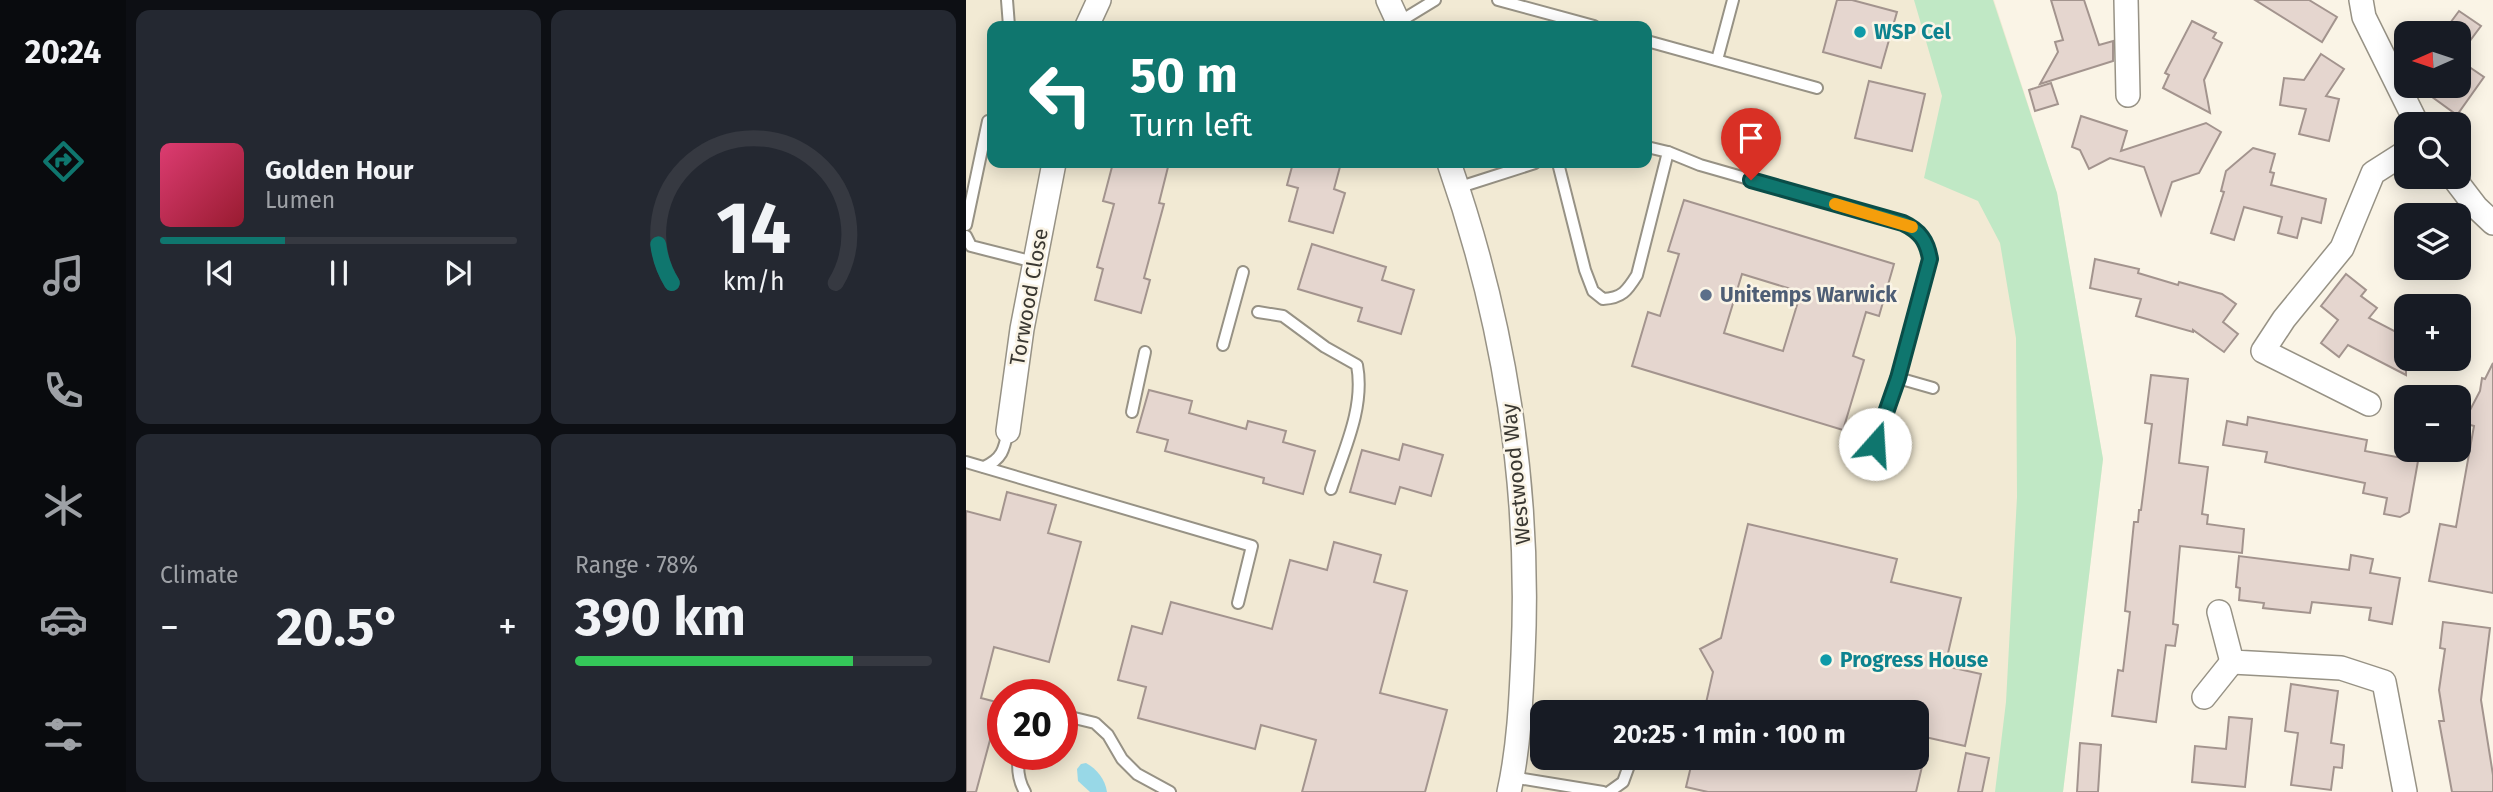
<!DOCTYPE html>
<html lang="en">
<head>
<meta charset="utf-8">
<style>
	body { margin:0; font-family:"Fira Sans",sans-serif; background:#242831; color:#f1f3f6; height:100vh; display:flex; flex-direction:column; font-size:26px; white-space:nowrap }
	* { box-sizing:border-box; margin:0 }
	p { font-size:23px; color:#9ea1a6 }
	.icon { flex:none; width:38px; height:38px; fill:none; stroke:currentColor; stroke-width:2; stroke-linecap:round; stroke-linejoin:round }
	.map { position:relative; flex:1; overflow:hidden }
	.details { display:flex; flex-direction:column; gap:10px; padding:10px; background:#0d0f14; width:840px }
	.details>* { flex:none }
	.guide { position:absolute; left:21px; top:21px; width:665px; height:147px; border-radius:14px; box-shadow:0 4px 18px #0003; background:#0f766e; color:#fff; overflow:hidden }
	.needle { width:46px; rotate:267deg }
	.buttons { position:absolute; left:1428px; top:21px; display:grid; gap:14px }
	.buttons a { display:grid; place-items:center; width:77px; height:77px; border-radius:14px; background:#171b24; box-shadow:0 4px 18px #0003; font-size:35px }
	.speed { position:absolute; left:21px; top:679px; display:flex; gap:14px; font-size:35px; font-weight:700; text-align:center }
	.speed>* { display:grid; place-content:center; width:91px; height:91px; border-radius:50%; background:#171b24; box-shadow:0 4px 18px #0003; line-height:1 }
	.speed .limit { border:10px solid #d22; background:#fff; color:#111 }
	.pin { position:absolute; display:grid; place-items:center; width:60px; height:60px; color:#fff; margin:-72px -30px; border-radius:50% 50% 50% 0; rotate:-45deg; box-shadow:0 0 7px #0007 }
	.pin .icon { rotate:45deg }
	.me { position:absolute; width:77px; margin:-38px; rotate:19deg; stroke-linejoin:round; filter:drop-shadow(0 0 5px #0008) }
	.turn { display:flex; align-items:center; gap:24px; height:147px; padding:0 28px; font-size:32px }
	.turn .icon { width:91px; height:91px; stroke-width:2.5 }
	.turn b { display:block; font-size:49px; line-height:60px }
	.big { font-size:52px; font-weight:700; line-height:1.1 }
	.details .card { flex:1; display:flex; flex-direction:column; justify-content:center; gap:10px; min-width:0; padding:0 24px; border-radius:14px; background:#242831 }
	.details .dial { align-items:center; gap:0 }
	.dial svg { height:182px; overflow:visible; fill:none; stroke:#363941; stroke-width:7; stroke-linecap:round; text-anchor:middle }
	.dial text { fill:#f1f3f6; stroke:none }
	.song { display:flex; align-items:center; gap:21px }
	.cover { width:84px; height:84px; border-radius:10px; background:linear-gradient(135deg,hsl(340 70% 55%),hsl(350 70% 35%)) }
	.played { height:7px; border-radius:4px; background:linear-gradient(90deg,#0f766e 35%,#363941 35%) }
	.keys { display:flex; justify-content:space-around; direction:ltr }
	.heat { display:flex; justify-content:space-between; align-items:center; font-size:38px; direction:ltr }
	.charge { height:10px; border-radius:5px; background:linear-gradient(90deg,#34c759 78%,#363941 0) }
	.details .tiles { flex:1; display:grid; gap:10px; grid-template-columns:repeat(2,1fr) }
	.trip { position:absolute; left:564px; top:700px; width:399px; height:70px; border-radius:14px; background:#171b24; box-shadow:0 4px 18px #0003; font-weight:700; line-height:70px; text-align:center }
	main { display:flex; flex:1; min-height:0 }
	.tabs { display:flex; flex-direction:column; width:126px; justify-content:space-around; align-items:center; background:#090b0e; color:#9ea1a6 }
	.tabs .icon { width:49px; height:49px }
	.tabs .current { color:#0f766e }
	.tabs b { font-size:32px; color:#f1f3f6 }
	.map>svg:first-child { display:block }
</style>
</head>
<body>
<main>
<nav class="tabs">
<b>20:24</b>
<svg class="icon current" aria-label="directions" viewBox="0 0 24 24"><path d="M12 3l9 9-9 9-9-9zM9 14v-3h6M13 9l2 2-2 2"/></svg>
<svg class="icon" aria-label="music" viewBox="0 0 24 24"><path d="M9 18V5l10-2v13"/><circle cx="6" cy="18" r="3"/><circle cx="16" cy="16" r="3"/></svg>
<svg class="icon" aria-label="phone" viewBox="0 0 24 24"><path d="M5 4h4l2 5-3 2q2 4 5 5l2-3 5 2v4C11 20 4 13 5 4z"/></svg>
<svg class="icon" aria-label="climate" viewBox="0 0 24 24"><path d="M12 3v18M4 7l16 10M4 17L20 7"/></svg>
<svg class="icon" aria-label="car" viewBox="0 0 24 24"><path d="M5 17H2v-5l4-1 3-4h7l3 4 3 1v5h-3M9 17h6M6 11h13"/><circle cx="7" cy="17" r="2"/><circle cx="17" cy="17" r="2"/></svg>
<svg class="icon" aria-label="filters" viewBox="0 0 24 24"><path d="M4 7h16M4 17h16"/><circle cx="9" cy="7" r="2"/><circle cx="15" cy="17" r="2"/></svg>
</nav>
<section class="details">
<div class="tiles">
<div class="card">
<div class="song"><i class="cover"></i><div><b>Golden Hour</b><p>Lumen</p></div></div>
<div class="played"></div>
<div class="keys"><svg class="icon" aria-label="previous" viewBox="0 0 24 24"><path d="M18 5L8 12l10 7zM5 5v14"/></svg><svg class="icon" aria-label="pause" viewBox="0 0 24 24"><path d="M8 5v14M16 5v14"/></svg><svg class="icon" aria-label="next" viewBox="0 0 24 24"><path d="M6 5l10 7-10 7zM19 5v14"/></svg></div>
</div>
<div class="card dial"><svg viewBox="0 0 100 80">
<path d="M14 69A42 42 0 1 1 86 69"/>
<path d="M14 69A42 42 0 0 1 8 52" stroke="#0f766e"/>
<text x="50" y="56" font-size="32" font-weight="700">14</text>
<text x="50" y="72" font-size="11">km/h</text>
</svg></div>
<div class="card"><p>Climate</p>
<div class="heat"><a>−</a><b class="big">20.5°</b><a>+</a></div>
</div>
<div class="card"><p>Range · 78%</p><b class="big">390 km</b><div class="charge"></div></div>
</div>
</section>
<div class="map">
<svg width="1527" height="792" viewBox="0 0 1527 792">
	<rect width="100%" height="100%" fill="#faf4e6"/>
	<!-- built -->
	<path fill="#f2ead4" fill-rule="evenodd" d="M 0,0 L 1028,0 L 1091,193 L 1137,459 L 1097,792 L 0,792 ZM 26,26 L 681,26 L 681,163 L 26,163 ZM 37,695 L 96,695 L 96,754 L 37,754 ZM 576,712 L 950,712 L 950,758 L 576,758 Z"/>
	<!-- green -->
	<path fill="#c0e8c5" d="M 948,0 L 1027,0 L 1091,193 L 1137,459 L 1097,792 L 1029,792 L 1040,702 L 1051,497 L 1050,338 L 1034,243 L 1012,201 L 958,178 L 976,96 Z"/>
	<!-- water -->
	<path fill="#98d8e7" d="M 120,763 C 131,769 139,779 141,792 L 124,792 L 112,781 L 111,769 L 115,764 Z"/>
	<!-- building -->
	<g fill="#e5d6cf" stroke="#a3948e" stroke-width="2" fill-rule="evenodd">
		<path d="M 871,0 L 886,0 L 931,12 L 915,68 L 857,52 Z"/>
		<path d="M 1085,0 L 1118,0 L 1133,45 L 1147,41 L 1147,61 L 1074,84 L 1092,52 L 1089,42 L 1097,40 Z"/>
		<path d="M 1289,0 L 1343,0 L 1371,17 L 1356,42 Z"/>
		<path d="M 1493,11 L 1515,26 L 1500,46 L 1493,40 L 1493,33 L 1483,33 L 1479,30 Z"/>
		<path d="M 1226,21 L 1250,33 L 1247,38 L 1256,43 L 1238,80 L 1244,113 L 1197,88 L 1203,75 L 1199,73 Z"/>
		<path d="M 1355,54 L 1378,69 L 1360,96 L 1373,99 L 1363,141 L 1333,134 L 1340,109 L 1314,105 L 1318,78 L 1338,80 Z"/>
		<path d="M 1493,60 L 1518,77 L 1491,115 L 1451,86 L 1493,86 Z"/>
		<path d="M 903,81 L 959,94 L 946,151 L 889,138 Z"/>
		<path d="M 1085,83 L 1092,104 L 1069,111 L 1063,90 Z"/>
		<path d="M 1115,116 L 1161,131 L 1155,151 L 1240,123 L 1255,132 L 1233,173 L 1206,182 L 1195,215 L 1178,167 L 1144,158 L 1123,169 L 1114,150 L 1106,147 Z"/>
		<path d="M 1287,148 L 1309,154 L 1304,172 L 1308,173 L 1305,185 L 1360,199 L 1355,223 L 1336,218 L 1331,238 L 1312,233 L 1316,217 L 1278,207 L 1268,240 L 1245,233 L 1258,192 L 1255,191 L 1260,171 Z"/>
		<path d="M 147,163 L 203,163 L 193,203 L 198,204 L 178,278 L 184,280 L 175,313 L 129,300 L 137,269 L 131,267 L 148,204 L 137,201 Z"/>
		<path d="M 327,163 L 375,163 L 368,189 L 379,193 L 367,233 L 323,221 L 332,188 L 321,185 Z"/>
		<path d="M 718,200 L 928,264 L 913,316 L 900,312 L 887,356 L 898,360 L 877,430 L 666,366 L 682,312 L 694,316 L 713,254 L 702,251 ZM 776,274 L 835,292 L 817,351 L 758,333 Z"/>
		<path d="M 346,244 L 420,267 L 416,280 L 448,290 L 435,334 L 392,321 L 396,308 L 332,289 Z"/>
		<path d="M 1129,259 L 1173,269 L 1172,273 L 1212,285 L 1213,282 L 1256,294 L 1270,304 L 1257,322 L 1272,334 L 1258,352 L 1227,330 L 1227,332 L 1170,316 L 1175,299 L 1124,288 Z"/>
		<path d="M 1380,274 L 1400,290 L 1395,296 L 1411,308 L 1403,318 L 1440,337 L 1440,375 L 1382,345 L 1373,357 L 1355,343 L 1372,320 L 1355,306 Z"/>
		<path d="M 1527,363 L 1527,593 L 1463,581 L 1474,524 L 1490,527 L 1508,426 L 1501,424 L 1503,412 L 1514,391 L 1516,378 L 1519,379 Z"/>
		<path d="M 1185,375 L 1222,379 L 1213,463 L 1242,467 L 1236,514 L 1242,515 L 1241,524 L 1278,529 L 1276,553 L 1214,546 L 1207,624 L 1212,625 L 1209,646 L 1200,645 L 1190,722 L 1146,716 L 1152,670 L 1157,671 L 1164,612 L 1159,611 L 1168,522 L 1172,522 L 1173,510 L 1175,510 L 1186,424 L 1179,423 Z"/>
		<path d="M 183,390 L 226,401 L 223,413 L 280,429 L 282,421 L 320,431 L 317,442 L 349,451 L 337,494 L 297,483 L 298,478 L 199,451 L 202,440 L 171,432 Z"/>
		<path d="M 1282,417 L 1401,440 L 1399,451 L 1452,461 L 1443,512 L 1434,517 L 1418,514 L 1421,498 L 1397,493 L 1399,483 L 1299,462 L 1301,452 L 1257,445 L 1261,421 L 1281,425 Z"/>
		<path d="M 437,444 L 477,455 L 465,496 L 434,487 L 429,504 L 384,492 L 396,450 L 433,460 Z"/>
		<path d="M 41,492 L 90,505 L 82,533 L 115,542 L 83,662 L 28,647 L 15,698 L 34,703 L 10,792 L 0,792 L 0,511 L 34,520 Z"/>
		<path d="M 782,524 L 931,559 L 925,582 L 995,598 L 979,666 L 1015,674 L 999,746 L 950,735 L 950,712 L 738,712 L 747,672 L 734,649 L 755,638 Z"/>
		<path d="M 368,542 L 415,555 L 408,582 L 441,591 L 414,693 L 481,710 L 459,792 L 336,792 L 350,740 L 295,725 L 289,749 L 172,718 L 180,687 L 152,680 L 166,626 L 196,634 L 205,602 L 306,629 L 324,560 L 361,570 Z"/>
		<path d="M 1385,555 L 1407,559 L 1404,573 L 1434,578 L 1426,624 L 1403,620 L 1405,608 L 1346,602 L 1344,613 L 1297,608 L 1298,603 L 1273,600 L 1274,588 L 1270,587 L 1273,556 L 1383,570 Z"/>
		<path d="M 1477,622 L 1524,628 L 1515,700 L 1527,775 L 1527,792 L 1486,792 L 1473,721 L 1478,721 L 1473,690 L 1479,649 L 1474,648 Z"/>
		<path d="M 1325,684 L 1372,691 L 1365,743 L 1378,745 L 1376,768 L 1368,767 L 1365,790 L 1325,785 L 1332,733 L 1319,731 Z"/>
		<path d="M 1263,717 L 1286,719 L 1279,787 L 1226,782 L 1229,746 L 1260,749 Z"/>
		<path d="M 1114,743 L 1135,745 L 1132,792 L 1111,792 Z"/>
		<path d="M 1000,753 L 1023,758 L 1016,792 L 992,792 Z"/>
		<path d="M 727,758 L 958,758 L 950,792 L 742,792 L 720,787 Z"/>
	</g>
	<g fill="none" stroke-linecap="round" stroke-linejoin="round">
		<!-- lane casing -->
		<g stroke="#979285" stroke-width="14">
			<g id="lane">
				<path d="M 41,0 L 43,26"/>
				<path d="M 532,0 L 628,26"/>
				<path d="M 433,22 L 469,0"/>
				<path d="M 681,41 L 851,88"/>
				<path d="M 751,60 L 767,0"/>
				<path d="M 681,147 L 702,152 L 734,165 L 937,223 C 953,231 961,241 964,259 L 932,378 L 909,444"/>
				<path d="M 592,163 L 619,270 L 627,291 L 637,299 C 656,298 661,291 671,275 L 702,152"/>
				<path d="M 491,188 L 569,163"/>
				<path d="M 0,225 L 22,121"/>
				<path d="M 0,236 L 5,246 L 68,262"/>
				<path d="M 292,312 L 317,316 L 359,347 L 391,365 C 399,407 378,450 365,489"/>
				<path d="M 257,345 L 277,272"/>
				<path d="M 932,378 L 967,388"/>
				<path d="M 166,412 L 179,352"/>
				<path d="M 0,462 L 286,546 L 272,603"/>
				<path d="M 18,467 C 36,459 38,450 42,431"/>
				<path d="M 96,715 L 129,723 L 142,735 L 156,759 L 171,774 L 204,792"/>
				<path d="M 53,754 C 51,767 52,780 59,792"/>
				<path d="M 546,777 L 637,792"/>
				<path d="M 643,792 L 657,782 L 665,760"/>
			</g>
		</g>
		<!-- street casing -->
		<g stroke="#979285" stroke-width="26">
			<g id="street">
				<path d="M 422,0 L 434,26"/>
				<path d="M 1160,0 L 1162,95"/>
				<path d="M 1395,0 L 1398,17 L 1451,124"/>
				<path d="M 121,26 L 133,0"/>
				<path d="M 483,163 C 538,320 565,488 557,655 C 555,700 553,747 543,792"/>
				<path d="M 1487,177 L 1510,207 L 1527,223"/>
				<path d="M 1403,404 L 1297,351 L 1318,319 L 1376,248 L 1407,173 L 1440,152"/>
				<path d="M 42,431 L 56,329 L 88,163"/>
				<path d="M 1253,612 L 1266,662 L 1375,668 L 1418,682 L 1439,792"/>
				<path d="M 1238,697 L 1266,662"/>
			</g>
		</g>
		<!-- lane -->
		<use href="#lane" stroke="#fff" stroke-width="10"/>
		<!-- street -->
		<use href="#street" stroke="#fff" stroke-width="23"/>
	</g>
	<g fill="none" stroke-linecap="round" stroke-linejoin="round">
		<!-- route casing -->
		<g stroke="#0a4d48" stroke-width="18">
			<path id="route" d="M 785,180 L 937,223 C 954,231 961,241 964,259 L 932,378 L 909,444"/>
		</g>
		<!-- route -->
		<use href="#route" stroke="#0f766e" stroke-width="12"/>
		<!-- slow -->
		<path stroke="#f59e0b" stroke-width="12" d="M 869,204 L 946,227"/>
	</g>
	<!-- markers -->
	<g fill="#0f9aa8" stroke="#faf4e6" stroke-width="2.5">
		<circle cx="894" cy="32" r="7"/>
		<circle cx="860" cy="660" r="7"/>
	</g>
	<circle fill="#5c6f8a" stroke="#faf4e6" stroke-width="2.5" cx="740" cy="295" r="7"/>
	<g text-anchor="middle" stroke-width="5" stroke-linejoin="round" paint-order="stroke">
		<!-- culture labels -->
		<g font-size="21" font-weight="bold" fill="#0d838f" stroke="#faf4e6" text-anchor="start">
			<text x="908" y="39">WSP Cel</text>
			<text x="874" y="667">Progress House</text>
		</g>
		<!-- service labels -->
		<g font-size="21" font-weight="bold" fill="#4e5e75" stroke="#faf4e6" text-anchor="start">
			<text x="754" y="302">Unitemps Warwick</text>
		</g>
		<!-- street labels -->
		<g font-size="21" fill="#393731" stroke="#faf4e6">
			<text transform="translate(63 297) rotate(-80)" y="7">Torwood Close</text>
			<text transform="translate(550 474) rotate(-96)" y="7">Westwood Way</text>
		</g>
	</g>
</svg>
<div class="buttons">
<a><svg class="needle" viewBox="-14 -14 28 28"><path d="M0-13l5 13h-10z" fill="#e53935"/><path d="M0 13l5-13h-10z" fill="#9ea1a6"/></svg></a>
<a><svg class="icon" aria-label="search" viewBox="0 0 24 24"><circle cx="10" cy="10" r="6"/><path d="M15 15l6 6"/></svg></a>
<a><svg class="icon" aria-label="layers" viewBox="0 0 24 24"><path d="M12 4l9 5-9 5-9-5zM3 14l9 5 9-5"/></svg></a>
<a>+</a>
<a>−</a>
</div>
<div class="speed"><div class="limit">20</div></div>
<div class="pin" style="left:785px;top:180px;background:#d93025"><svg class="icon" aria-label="arrive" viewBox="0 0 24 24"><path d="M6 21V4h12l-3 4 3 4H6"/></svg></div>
<svg class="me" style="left:909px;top:444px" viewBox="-20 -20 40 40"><circle r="19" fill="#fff"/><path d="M0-13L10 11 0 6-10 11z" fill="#0f766e"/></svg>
<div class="trip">20:25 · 1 min · 100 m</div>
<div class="guide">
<div class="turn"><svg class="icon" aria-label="left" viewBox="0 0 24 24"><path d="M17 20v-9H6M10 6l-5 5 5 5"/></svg><div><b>50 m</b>Turn left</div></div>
</div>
</div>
</main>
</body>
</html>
